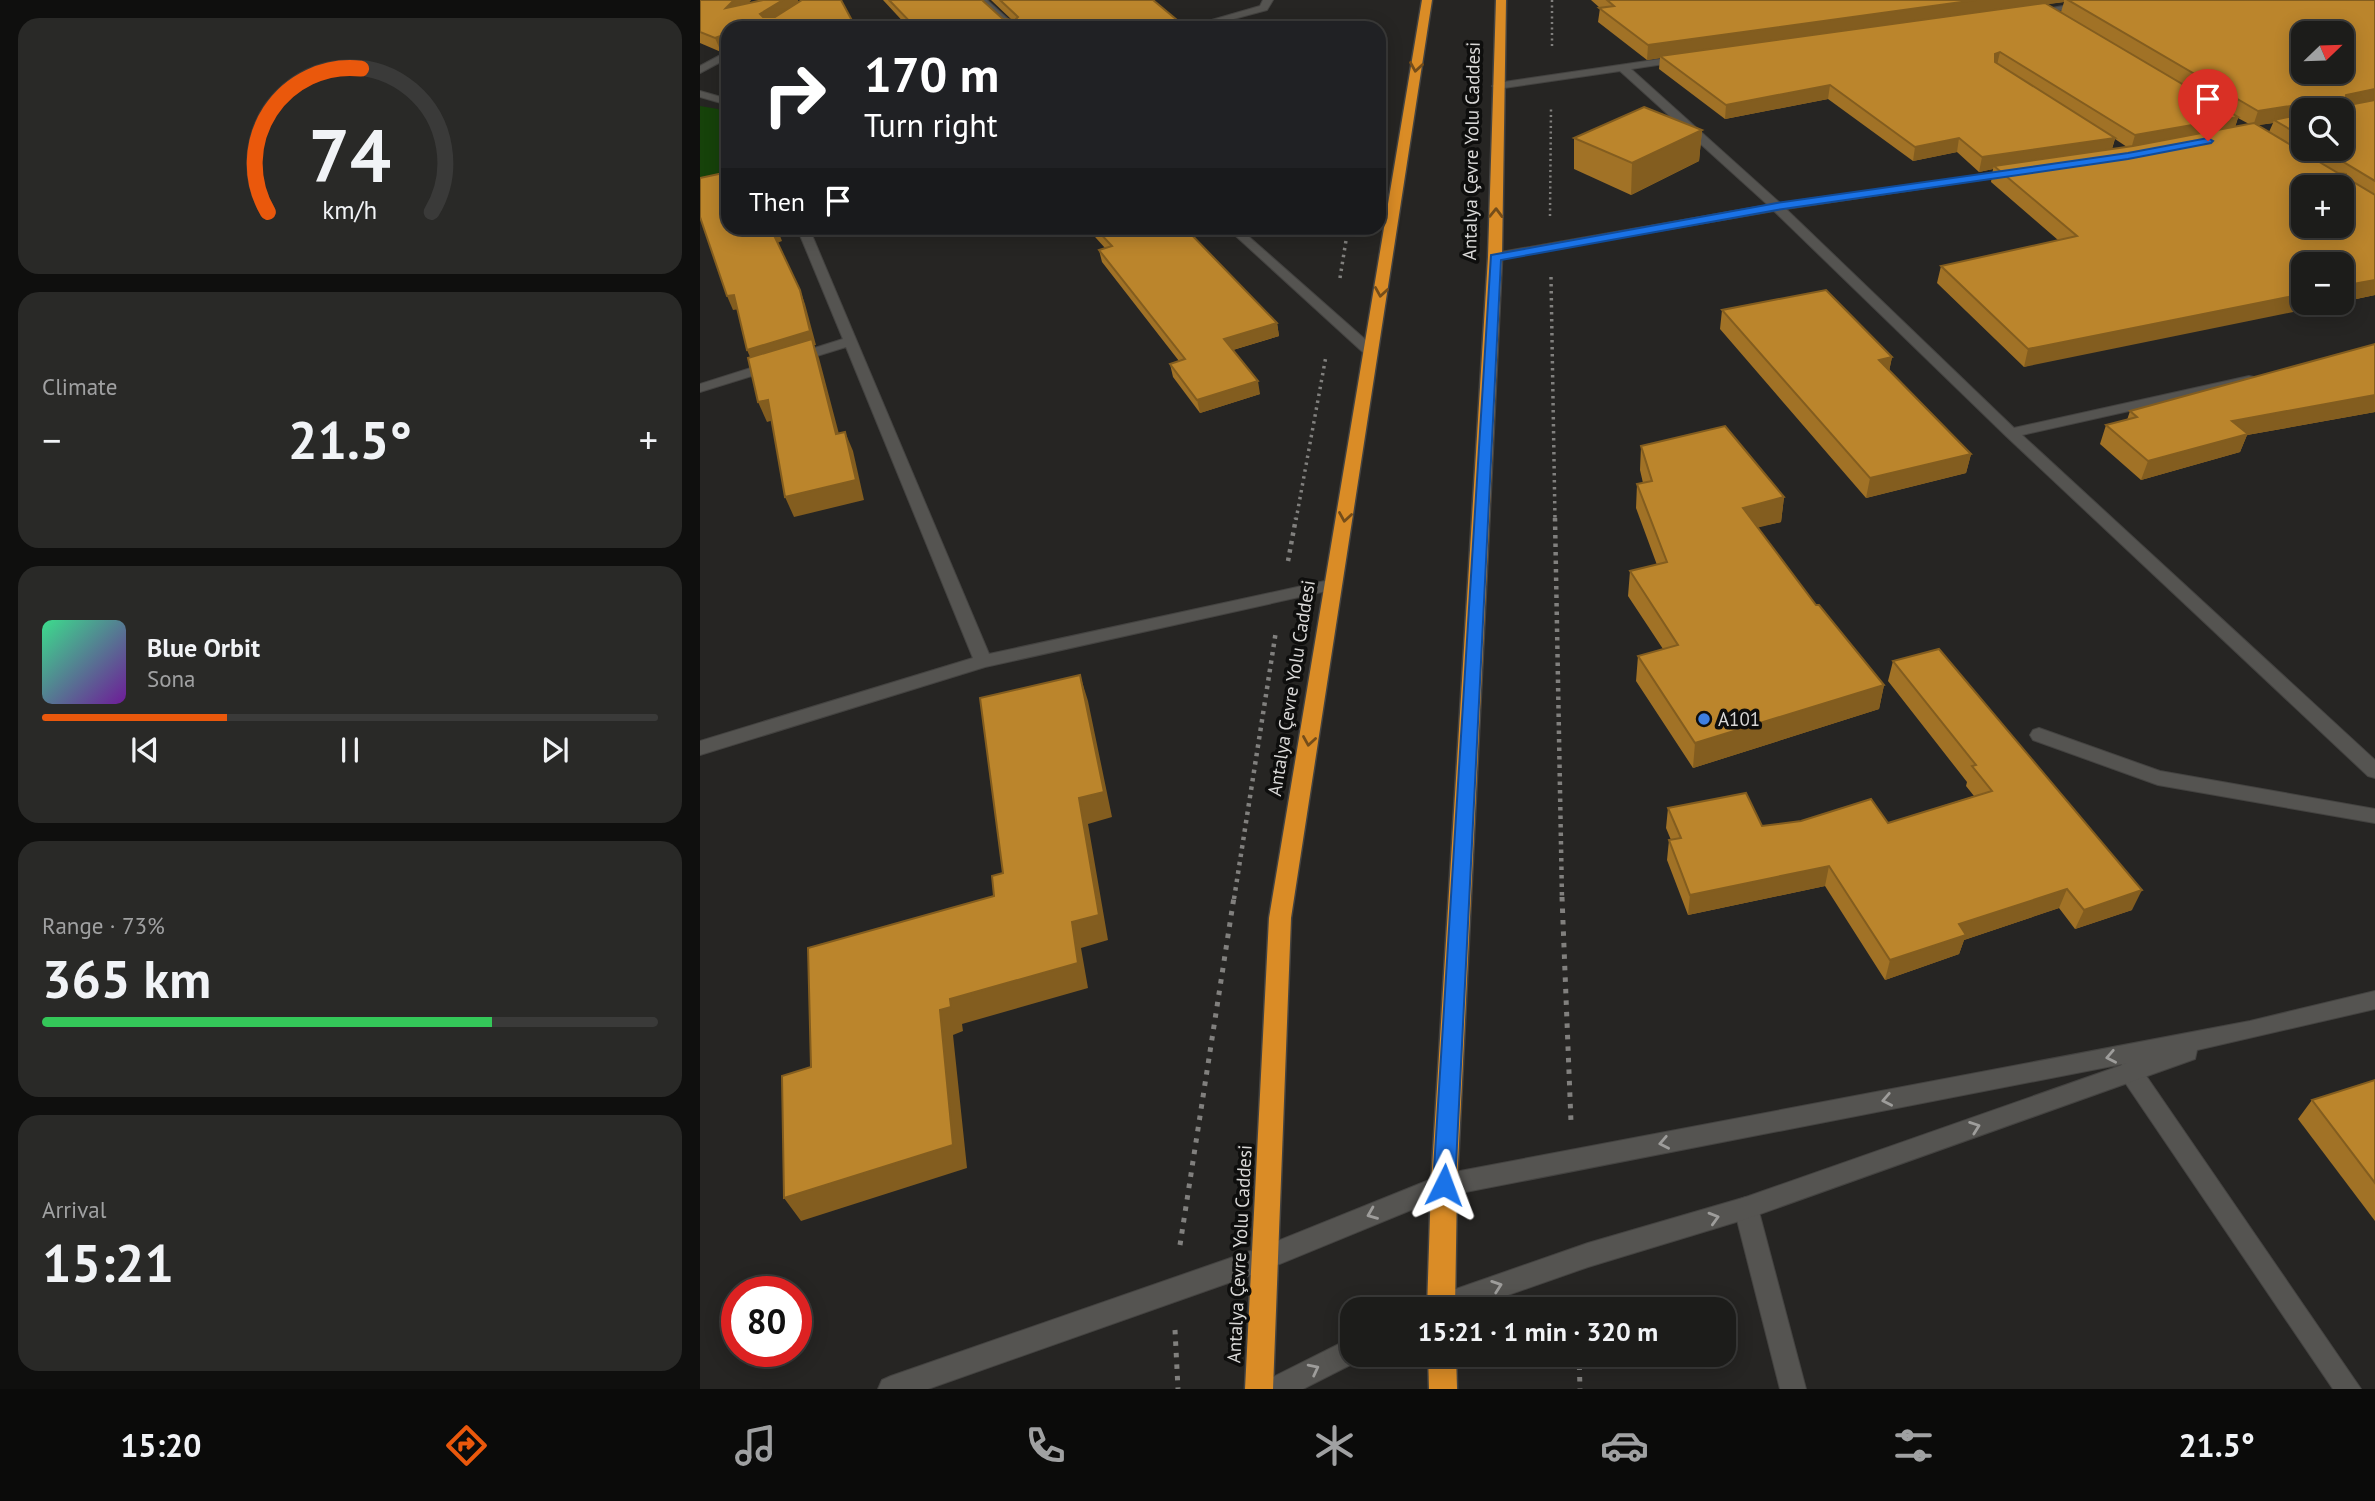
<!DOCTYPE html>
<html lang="en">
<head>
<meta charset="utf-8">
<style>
	body { margin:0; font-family:"PT Sans",sans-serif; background:#292927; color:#f1f3f6; height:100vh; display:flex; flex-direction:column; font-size:26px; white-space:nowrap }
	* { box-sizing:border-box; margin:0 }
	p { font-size:23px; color:#a0a1a2 }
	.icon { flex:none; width:38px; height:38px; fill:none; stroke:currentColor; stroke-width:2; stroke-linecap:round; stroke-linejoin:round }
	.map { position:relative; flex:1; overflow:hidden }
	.panel { display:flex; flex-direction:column; gap:18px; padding:18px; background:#0f0f0e; width:700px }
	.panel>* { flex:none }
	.guide { position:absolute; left:21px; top:21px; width:665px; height:214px; border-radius:21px; box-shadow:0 4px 18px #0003,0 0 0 2px #3a3a39; background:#202124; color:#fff; overflow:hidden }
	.needle { width:46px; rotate:67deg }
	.fabs { position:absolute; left:1591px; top:21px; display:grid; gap:14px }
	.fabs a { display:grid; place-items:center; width:63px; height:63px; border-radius:14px; background:#1c1c1a; box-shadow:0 4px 18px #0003,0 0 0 2px #3a3a39; font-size:35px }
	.speed { position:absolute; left:21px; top:1276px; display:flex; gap:14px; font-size:35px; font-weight:700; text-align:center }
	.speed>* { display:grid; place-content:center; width:91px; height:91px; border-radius:50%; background:#1c1c1a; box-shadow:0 4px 18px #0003,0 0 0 2px #3a3a39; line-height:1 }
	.speed .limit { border:10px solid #d22; background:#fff; color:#111 }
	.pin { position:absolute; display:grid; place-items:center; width:60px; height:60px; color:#fff; margin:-72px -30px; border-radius:50% 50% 50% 0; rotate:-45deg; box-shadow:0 0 7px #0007 }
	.pin .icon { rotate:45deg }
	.me { position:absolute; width:77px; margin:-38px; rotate:3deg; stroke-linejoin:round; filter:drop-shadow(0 0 5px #0008) }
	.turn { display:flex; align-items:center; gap:24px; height:147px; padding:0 28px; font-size:32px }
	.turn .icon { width:91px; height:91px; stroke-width:2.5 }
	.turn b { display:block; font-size:49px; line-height:60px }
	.then { display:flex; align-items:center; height:66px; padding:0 28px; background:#0003; gap:14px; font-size:26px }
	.big { font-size:52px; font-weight:800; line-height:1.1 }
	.panel .card { flex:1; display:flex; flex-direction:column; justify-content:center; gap:10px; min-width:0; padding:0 24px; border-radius:21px; background:#292927 }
	.panel .dial { align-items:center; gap:0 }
	.dial svg { height:182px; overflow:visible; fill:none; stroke:#3a3a39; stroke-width:7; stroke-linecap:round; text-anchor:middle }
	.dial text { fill:#f1f3f6; stroke:none }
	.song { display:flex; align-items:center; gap:21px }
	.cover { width:84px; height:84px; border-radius:10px; background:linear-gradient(135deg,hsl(150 70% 55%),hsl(280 70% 35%)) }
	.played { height:7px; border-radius:4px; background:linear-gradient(90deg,#ea580c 30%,#3a3a39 30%) }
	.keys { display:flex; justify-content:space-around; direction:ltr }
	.heat { display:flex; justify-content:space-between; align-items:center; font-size:38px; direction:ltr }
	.charge { height:10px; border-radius:5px; background:linear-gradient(90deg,#34c759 73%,#3a3a39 0) }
	.trip { position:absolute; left:640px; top:1297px; width:396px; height:70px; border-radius:21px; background:#1c1c1a; box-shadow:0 4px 18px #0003,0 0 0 2px #3a3a39; font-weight:800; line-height:70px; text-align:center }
	.tabs { display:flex; height:112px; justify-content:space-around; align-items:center; background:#0b0b0a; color:#a0a1a2 }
	.tabs .icon { width:49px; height:49px }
	.tabs .active { color:#ea580c }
	.tabs b { font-size:32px; color:#f1f3f6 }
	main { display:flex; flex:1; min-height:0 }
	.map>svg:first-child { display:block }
</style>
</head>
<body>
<main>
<section class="panel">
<div class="card dial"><svg viewBox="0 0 100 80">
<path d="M14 69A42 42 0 1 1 86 69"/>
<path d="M14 69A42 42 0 0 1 55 6" stroke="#ea580c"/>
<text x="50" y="56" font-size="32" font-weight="700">74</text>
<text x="50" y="72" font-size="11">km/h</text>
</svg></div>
<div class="card"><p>Climate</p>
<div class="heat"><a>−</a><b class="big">21.5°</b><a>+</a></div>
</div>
<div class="card">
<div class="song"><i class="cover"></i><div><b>Blue Orbit</b><p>Sona</p></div></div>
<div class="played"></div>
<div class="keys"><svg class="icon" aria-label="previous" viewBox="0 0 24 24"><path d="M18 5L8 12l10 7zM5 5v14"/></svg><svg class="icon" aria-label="pause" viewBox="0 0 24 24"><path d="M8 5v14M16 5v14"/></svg><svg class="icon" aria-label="next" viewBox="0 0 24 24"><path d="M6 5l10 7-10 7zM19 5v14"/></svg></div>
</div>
<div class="card"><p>Range · 73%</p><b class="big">365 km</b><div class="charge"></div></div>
<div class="card"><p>Arrival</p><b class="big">15:21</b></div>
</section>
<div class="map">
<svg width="1675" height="1389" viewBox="0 0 1675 1389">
	<rect width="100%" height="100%" fill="#262523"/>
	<!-- green -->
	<path fill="#16420a" d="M 0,106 L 18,109 L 28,118 L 28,187 L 0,195 Z"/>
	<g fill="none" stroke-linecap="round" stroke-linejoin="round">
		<!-- minor casing -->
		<g stroke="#444341" stroke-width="2">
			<g id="minor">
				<path d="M 277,0 L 287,0 L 318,28 L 307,28 Z"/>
				<path d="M 563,0 L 573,0 L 567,10 L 500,28 L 484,28 L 560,6 Z"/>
				<path d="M 1396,0 L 1419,0 L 1335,15 L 1330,12 Z"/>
				<path d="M 28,51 L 28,58 L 0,73 L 0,66 Z"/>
				<path d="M 981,56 L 986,59 L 984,61 L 931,69 L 1080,203 L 1317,170 L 1317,174 L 1313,175 L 1086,209 L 1314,428 L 1549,376 L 1554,377 L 1554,383 L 1322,435 L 1675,760 L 1675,778 L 1668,776 L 1306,436 L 1074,211 L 791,260 L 789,257 L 795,253 L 1068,205 L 920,71 L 797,89 L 792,86 L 797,83 Z"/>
				<path d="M 0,91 L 28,99 L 28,105 L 0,97 Z"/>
				<path d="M 97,228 L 109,228 L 289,654 L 634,579 L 640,580 L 642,584 L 640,588 L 285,667 L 0,755 L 0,741 L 273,658 L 146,347 L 0,392 L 0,384 L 143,339 Z"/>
				<path d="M 527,228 L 539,228 L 676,349 L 676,355 L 666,355 Z"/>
				<path d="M 1339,728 L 1460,771 L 1675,809 L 1675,823 L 1458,785 L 1333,740 L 1330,735 L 1333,730 Z"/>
				<path d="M 1430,1061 L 1438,1064 L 1661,1389 L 1633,1389 L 1422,1078 L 1419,1071 L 1422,1064 Z"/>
				<path d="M 1046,1197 L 1054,1200 L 1058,1208 L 1106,1389 L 1080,1389 L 1034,1208 L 1038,1200 Z"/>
			</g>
		</g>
		<!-- tertiary casing -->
		<g stroke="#444341" stroke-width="2">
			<g id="tertiary">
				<path d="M 1675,991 L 1675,1009 L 1497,1050 L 1495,1059 L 1046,1219 L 888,1267 L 768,1309 L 721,1309 L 724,1300 L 733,1297 L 888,1243 L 1046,1197 L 1428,1063 L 745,1196 L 565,1270 L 228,1389 L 178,1389 L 182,1380 L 191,1376 L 565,1246 L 744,1174 L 1550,1021 Z"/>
				<path d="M 653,1337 L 653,1354 L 664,1354 L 662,1359 L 603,1389 L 563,1389 L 567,1380 Z"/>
			</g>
		</g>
		<!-- trunk casing -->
		<g stroke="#444341" stroke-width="3">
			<g id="trunk">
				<path d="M 722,0 L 732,0 L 591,918 L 573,1389 L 545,1389 L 569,918 Z"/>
				<path d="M 796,0 L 806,0 L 802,257 L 757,1185 L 755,1309 L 727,1309 L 731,1185 L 788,257 Z"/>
				<path d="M 728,1354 L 756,1354 L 757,1389 L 729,1389 Z"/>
			</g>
		</g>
		<!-- path-far3 -->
		<g stroke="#81807e" stroke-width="2.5" stroke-dasharray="2 3.5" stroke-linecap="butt">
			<path d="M 852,0 L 852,48"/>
			<path d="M 850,216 L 851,109"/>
		</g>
		<!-- path-far2 -->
		<g stroke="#81807e" stroke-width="3.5" stroke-dasharray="2.5 4.5" stroke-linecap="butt">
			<path d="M 851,277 L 855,520"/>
			<path d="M 640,278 L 648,228"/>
			<path d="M 596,520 L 626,356"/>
		</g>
		<!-- path-far1 -->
		<g stroke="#81807e" stroke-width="4.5" stroke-dasharray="3.5 5" stroke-linecap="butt">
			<path d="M 855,518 L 862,899"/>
			<path d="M 588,561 L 596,518"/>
			<path d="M 534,899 L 576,631"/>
		</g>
		<!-- path -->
		<g stroke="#81807e" stroke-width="5" stroke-dasharray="4.5 7" stroke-linecap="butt">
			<path d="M 862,897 L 871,1122"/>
			<path d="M 480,1245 L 534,897"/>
			<path d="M 475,1330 L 478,1389"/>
			<path d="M 879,1354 L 880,1389"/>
		</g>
		<!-- minor -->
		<use href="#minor" fill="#555451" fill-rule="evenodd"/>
		<!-- tertiary -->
		<use href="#tertiary" fill="#555451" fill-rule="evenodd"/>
		<!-- trunk -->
		<use href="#trunk" fill="#da8c26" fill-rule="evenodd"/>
	</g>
	<!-- wall -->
	<g fill="#a17226" fill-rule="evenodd">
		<path d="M 0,0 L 51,0 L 48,3 L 63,0 L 98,0 L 98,2 L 141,0 L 28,28 L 28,49 L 21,52 L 0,43 Z"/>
		<path d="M 183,0 L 282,0 L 303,19 L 312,20 L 291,0 L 453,0 L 483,25 L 536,28 L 209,28 Z"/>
		<path d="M 891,0 L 1675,0 L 1675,295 L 1642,302 L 1642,264 L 1324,367 L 1237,283 L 1241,266 L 1358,240 L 1291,182 L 1293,169 L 1279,172 L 1257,152 L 1213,161 L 1128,99 L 1025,119 L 959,69 L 960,58 L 947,60 L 898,22 L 900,8 ZM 1364,2 L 1361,12 L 1347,4 ZM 1603,110 L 1642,110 L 1642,149 L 1603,149 ZM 1538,118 L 1549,124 L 1535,127 ZM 1573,123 L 1569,132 L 1558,125 ZM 1415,139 L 1427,147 L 1412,149 Z"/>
		<path d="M 1002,130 L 999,161 L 931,195 L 874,169 L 874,138 Z"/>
		<path d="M 387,228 L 485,228 L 577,323 L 579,336 L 533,350 L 560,394 L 500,413 L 473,377 L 470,364 L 479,361 L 402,262 L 399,250 L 405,248 Z"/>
		<path d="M 1022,310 L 1192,357 L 1189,371 L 1271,454 L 1266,473 L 1166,498 L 1020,329 Z"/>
		<path d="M 1675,344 L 1675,412 L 1547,435 L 1540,452 L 1441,480 L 1400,444 L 1406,425 L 1427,420 L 1430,411 Z"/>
		<path d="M 941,446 L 1084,497 L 1081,522 L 1057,527 L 1116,605 L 1184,685 L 1179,709 L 993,768 L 936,681 L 938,656 L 963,649 L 928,596 L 930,571 L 957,565 L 936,508 L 937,484 L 943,483 L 940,470 Z"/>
		<path d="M 1193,661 L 1432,910 L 1375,929 L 1359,908 L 1264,940 L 1259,954 L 1185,980 L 1125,886 L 988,915 L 967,860 L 969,840 L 971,840 L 966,828 L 968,808 L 1062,826 L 1101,821 L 1188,823 L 1274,796 L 1266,786 L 1267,782 L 1188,681 Z"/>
		<path d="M 1675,1080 L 1675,1221 L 1598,1119 L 1612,1100 Z"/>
	</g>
	<!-- shaded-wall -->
	<g fill="#835d1f">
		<path d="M 34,0 L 51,0 L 31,22 L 26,8 Z"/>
		<path d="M 83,0 L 98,0 L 100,6 L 65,28 L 60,14 Z"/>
		<path d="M 1276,0 L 1364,0 L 1364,2 L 963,58 L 960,56 L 960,58 L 947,60 L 948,45 Z"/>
		<path d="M 23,35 L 28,49 L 21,52 L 15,38 Z"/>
		<path d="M 1300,52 L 1297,65 L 1292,67 L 1295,54 Z"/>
		<path d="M 1130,85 L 1128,99 L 1025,119 L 1026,105 Z"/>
		<path d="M 1675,89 L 1675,102 L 1640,110 L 1646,95 Z"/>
		<path d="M 1610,103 L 1608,110 L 1603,110 L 1603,118 L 1574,120 L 1573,123 L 1553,126 L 1558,111 Z"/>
		<path d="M 1538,117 L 1534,131 L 1431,149 L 1435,135 Z"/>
		<path d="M 1002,130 L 999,161 L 931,195 L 932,163 Z"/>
		<path d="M 1259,138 L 1257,152 L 1213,161 L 1215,147 Z"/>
		<path d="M 1415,138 L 1411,152 L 1294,166 L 1293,169 L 1279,172 L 1282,157 Z"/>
		<path d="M 77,228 L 82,241 L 77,243 L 71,229 Z"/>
		<path d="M 1675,280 L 1675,295 L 1642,302 L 1642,286 Z"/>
		<path d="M 100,290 L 105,304 L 116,345 L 114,345 L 119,358 L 144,453 L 53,364 L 47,350 Z"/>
		<path d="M 1603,294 L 1603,303 L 1637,303 L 1324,367 L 1328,349 Z"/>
		<path d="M 34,295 L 40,309 L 33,310 L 27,296 Z"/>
		<path d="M 577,323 L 579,336 L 526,352 L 524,339 Z"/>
		<path d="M 1192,357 L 1188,376 L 1179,360 Z"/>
		<path d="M 558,381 L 560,394 L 500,413 L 497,400 Z"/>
		<path d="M 1675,395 L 1675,412 L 1547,435 L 1540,452 L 1441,480 L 1448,461 L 1532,421 Z"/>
		<path d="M 68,400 L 77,419 L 67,422 L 58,402 Z"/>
		<path d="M 145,432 L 153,451 L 164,500 L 94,517 L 85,497 Z"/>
		<path d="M 1271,454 L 1266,473 L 1166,498 L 1170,478 Z"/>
		<path d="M 1084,497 L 1081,522 L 1040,532 L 1043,508 Z"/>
		<path d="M 380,675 L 388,701 L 412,817 L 388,824 L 408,940 L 381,948 L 388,988 L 262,1024 L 263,1031 L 253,1035 L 267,1168 L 101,1221 L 84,1198 L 240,1010 L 250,999 L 372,922 Z"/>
		<path d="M 1184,685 L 1179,709 L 993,768 L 995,743 Z"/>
		<path d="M 1129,866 L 1125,886 L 988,915 L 990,895 Z"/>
		<path d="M 1367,889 L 1359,908 L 1264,940 L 1259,954 L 1185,980 L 1190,960 L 1259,924 Z"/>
		<path d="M 1442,890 L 1432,910 L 1375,929 L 1384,910 Z"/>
	</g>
	<!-- building -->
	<g fill="#bb852c" stroke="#835d1f" stroke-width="2" fill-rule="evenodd">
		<path d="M 0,0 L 34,0 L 26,8 L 63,0 L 83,0 L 60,14 L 63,17 L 75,17 L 102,0 L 141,0 L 156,28 L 28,28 L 28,43 L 25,42 L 23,35 L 15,38 L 0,32 Z"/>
		<path d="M 189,0 L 282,0 L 303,19 L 315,20 L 318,17 L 300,0 L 453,0 L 483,25 L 492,24 L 495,26 L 525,20 L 536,28 L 216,28 Z"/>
		<path d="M 907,0 L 1276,0 L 948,45 L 899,8 L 914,6 Z"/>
		<path d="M 1368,0 L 1675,0 L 1675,89 L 1646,95 L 1645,103 L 1649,105 L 1675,100 L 1675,181 L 1622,149 L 1642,149 L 1642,110 L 1610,110 L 1610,103 L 1558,111 ZM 1603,33 L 1642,33 L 1642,72 L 1603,72 Z"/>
		<path d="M 1345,3 L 1538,117 L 1435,135 L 1300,52 L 1295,54 L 1295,62 L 1415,138 L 1282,157 L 1259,138 L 1215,147 L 1130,85 L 1026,105 L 960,56 Z"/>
		<path d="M 944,107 L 1002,130 L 932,163 L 874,138 Z"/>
		<path d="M 1603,114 L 1603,137 L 1574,120 Z"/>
		<path d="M 1554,123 L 1638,173 L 1646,174 L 1647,178 L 1675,195 L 1675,280 L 1642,286 L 1642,264 L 1603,264 L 1603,294 L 1328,349 L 1241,266 L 1377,236 L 1294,166 L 1433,146 ZM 1603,187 L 1642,187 L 1642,226 L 1603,226 Z"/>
		<path d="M 28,172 L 28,228 L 77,228 L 71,229 L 100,290 L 110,331 L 47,350 L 34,295 L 27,296 L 0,217 L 0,178 Z"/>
		<path d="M 395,228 L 485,228 L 577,323 L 524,339 L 558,381 L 497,400 L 470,364 L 485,359 L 399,250 L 412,246 Z"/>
		<path d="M 1126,290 L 1192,357 L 1179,360 L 1271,454 L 1170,478 L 1022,310 Z"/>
		<path d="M 112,339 L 136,434 L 145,432 L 156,480 L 85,497 L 68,400 L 58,402 L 48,358 Z"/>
		<path d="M 1675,344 L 1675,395 L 1532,421 L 1548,434 L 1448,461 L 1406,425 L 1437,417 L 1430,411 Z"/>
		<path d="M 1025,426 L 1084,497 L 1043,508 L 1116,605 L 1119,605 L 1184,685 L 995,743 L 938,656 L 978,645 L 930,571 L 967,562 L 937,484 L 952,481 L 941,446 Z"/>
		<path d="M 1239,649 L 1442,890 L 1384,910 L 1367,889 L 1259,924 L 1266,935 L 1190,960 L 1129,866 L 990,895 L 969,840 L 981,838 L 968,808 L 1046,793 L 1062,826 L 1101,821 L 1171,799 L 1188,823 L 1292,791 L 1272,766 L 1276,765 L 1193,661 Z"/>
		<path d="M 380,675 L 404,792 L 379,798 L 399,915 L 372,922 L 378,963 L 250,999 L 251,1007 L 240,1010 L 253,1145 L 84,1198 L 82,1076 L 111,1067 L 108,948 L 294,896 L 292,876 L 303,873 L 280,698 Z"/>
		<path d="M 1675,1080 L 1675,1183 L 1612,1100 Z"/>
	</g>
	<!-- one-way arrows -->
	<defs><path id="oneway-chevron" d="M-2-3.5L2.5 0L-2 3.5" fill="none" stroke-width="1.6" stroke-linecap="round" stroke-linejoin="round" transform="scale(1.75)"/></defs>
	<g stroke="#744d1a">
		<use href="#oneway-chevron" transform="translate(716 67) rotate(99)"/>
		<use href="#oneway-chevron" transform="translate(796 213) rotate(-89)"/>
		<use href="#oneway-chevron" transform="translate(681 292) rotate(99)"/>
		<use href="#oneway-chevron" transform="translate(645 517) rotate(99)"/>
		<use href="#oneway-chevron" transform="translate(609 741) rotate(99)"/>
	</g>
	<g stroke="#9e9d9b">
		<use href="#oneway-chevron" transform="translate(1411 1057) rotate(169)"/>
		<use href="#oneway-chevron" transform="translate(1187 1100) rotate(169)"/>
		<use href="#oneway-chevron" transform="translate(1275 1127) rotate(-20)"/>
		<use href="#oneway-chevron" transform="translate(964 1143) rotate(169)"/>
		<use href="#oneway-chevron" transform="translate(672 1214) rotate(158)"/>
		<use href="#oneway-chevron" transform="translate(1014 1218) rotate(-16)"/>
		<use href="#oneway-chevron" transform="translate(797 1286) rotate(-19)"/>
		<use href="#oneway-chevron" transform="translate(614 1369) rotate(-27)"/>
	</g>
	<!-- route -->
	<path fill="#1a73e8" stroke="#114b97" stroke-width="2" d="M 1508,138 L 1513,141 L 1511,143 L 1428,159 L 1077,210 L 801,260 L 755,1185 L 751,1192 L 744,1195 L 736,1192 L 733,1185 L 791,255 L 1077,203 L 1428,153 Z"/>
	<!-- markers -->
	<circle fill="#3f7fe0" stroke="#0e0e0d" stroke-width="2.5" cx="1004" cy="719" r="7"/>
	<g text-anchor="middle" stroke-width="7" stroke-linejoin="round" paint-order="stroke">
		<!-- street labels -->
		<g font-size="19" fill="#d9d8d7" stroke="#0e0e0d">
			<text transform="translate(771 151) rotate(-89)" y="7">Antalya Çevre Yolu Caddesi</text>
			<text transform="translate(591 688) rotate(-81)" y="7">Antalya Çevre Yolu Caddesi</text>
			<text transform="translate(539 1254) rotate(-87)" y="7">Antalya Çevre Yolu Caddesi</text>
		</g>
		<!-- poi labels -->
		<g font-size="19" fill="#d9d8d7" stroke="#0e0e0d" text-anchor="start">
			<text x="1018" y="726">A101</text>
		</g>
	</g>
</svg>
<div class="fabs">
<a><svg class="needle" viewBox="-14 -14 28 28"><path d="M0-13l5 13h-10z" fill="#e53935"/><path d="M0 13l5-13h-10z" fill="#a0a1a2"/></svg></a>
<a><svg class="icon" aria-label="search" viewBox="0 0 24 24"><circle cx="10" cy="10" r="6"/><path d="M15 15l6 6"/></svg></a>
<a>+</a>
<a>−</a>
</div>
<div class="speed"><div class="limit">80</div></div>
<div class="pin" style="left:1508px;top:141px;background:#d93025"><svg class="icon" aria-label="arrive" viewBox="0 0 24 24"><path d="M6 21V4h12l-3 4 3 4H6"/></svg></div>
<svg class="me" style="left:744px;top:1185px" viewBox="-20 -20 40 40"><path d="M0-17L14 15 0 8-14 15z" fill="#1a73e8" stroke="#fff" stroke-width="4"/></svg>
<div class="trip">15:21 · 1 min · 320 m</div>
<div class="guide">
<div class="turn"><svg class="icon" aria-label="right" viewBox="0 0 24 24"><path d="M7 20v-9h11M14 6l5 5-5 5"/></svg><div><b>170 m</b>Turn right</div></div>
<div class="then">Then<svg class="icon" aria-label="arrive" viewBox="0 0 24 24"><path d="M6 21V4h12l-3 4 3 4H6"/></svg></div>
</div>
</div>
</main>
<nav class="tabs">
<b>15:20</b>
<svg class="icon active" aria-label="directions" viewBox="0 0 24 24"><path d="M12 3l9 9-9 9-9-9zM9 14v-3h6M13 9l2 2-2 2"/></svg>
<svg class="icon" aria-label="music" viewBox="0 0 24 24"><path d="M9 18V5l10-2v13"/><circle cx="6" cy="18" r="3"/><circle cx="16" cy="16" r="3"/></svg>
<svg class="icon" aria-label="phone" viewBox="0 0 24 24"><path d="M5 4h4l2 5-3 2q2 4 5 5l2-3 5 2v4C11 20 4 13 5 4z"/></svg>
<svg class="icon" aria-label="climate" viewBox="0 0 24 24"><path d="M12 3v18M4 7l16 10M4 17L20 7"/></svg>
<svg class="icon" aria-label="car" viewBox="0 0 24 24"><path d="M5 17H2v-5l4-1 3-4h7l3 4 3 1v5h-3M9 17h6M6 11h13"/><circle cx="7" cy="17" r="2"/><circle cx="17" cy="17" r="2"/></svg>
<svg class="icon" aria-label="filters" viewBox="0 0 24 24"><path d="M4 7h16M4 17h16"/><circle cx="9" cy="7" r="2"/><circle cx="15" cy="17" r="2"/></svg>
<b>21.5°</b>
</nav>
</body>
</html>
